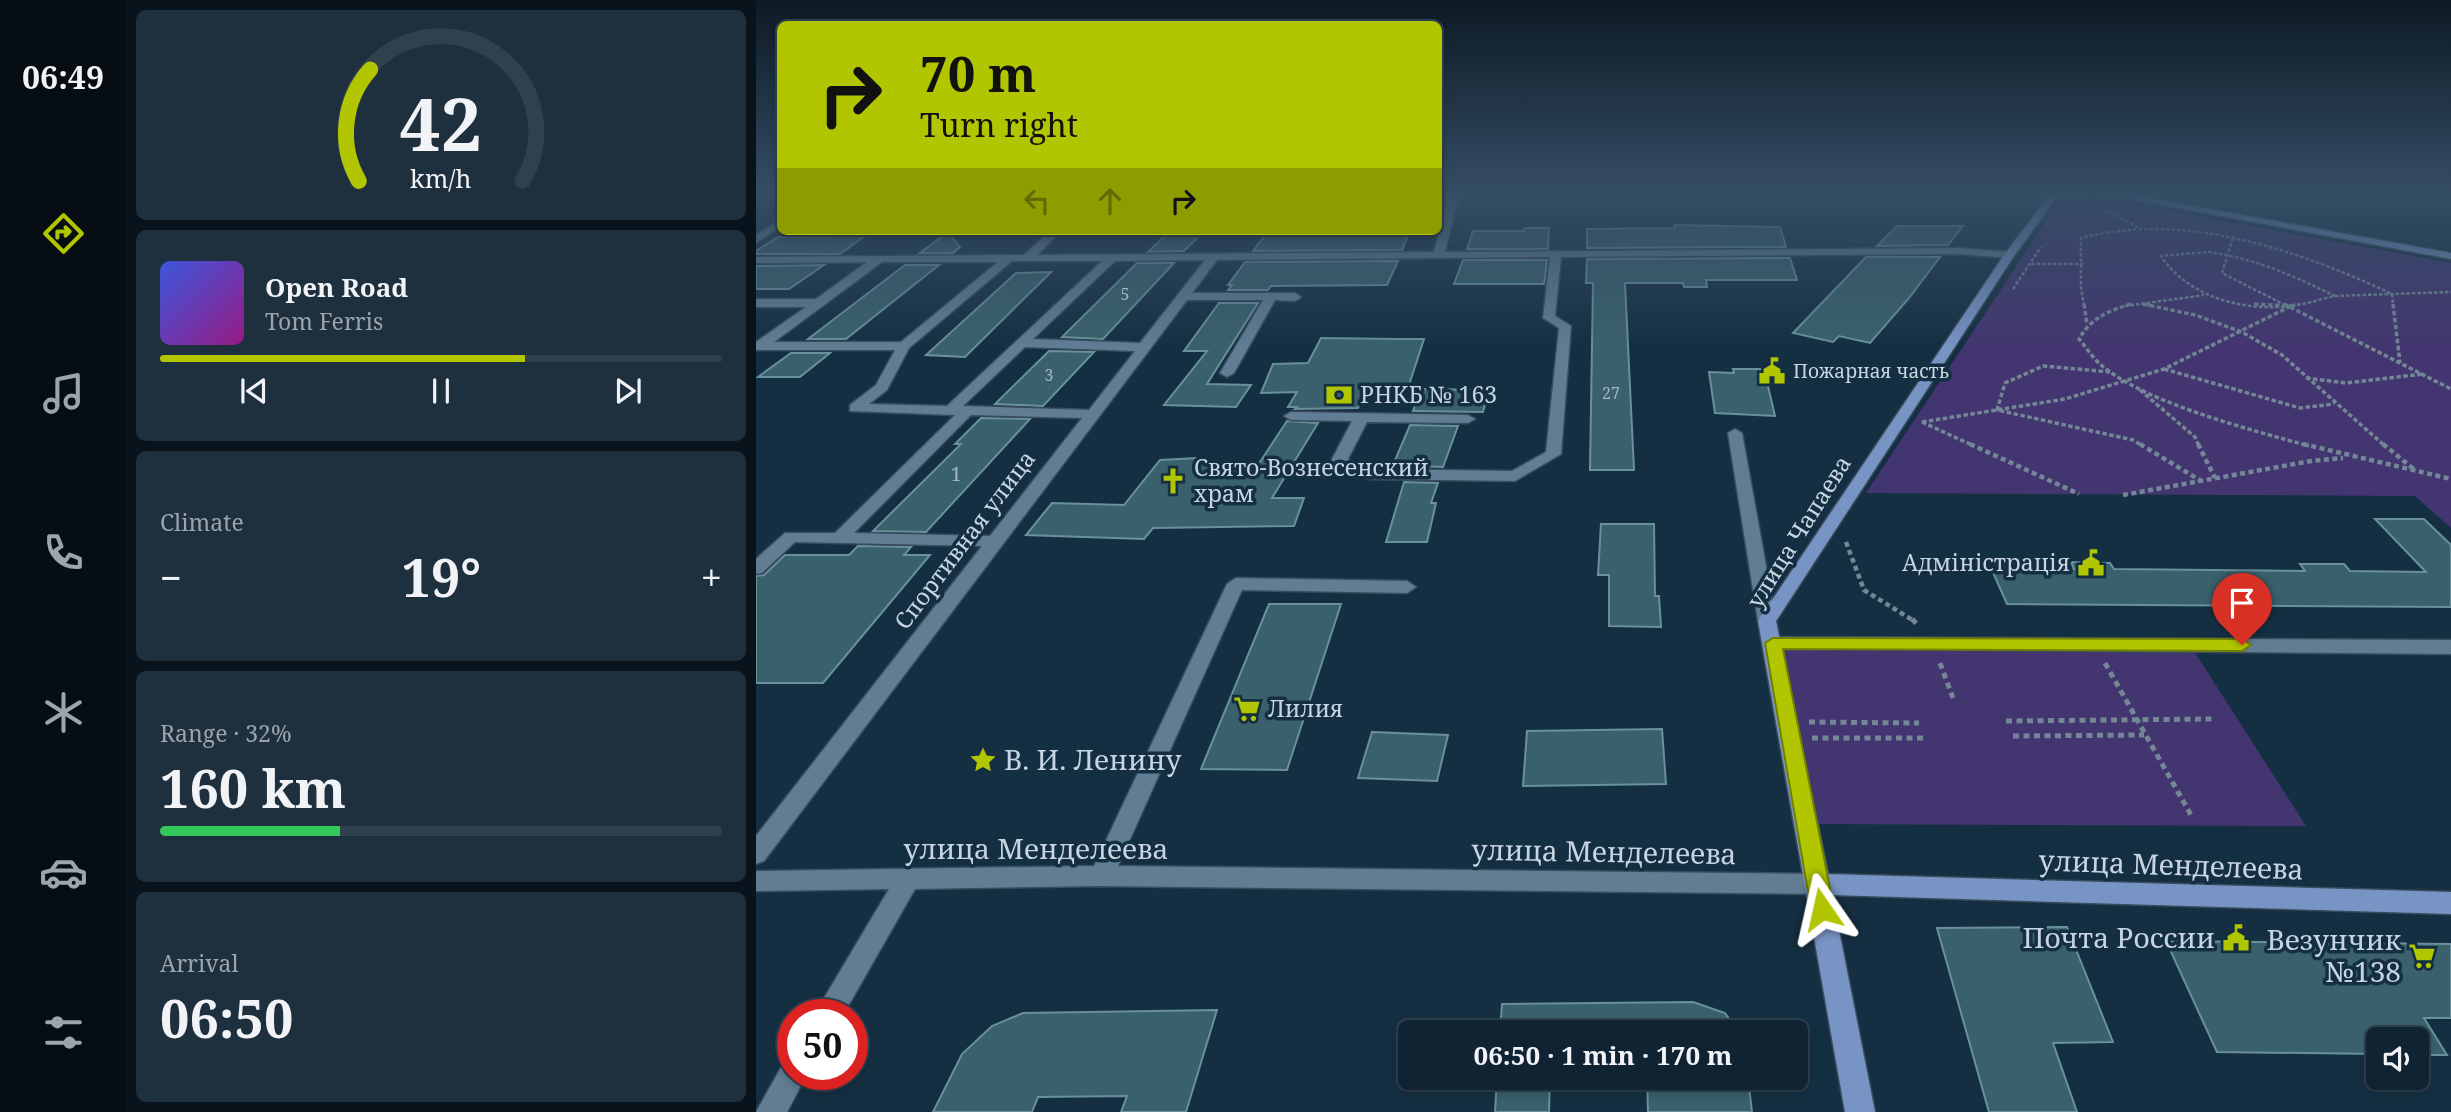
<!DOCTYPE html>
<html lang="en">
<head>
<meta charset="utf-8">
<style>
	body { margin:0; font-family:"Noto Serif",serif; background:#1e2f3e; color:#f1f3f6; height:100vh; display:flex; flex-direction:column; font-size:26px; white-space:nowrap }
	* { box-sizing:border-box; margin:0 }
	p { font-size:23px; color:#9ca4ac }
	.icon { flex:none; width:38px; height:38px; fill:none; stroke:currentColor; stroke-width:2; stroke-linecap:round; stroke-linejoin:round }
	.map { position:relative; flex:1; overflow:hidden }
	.drawer { display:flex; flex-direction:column; gap:10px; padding:10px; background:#09131c; width:630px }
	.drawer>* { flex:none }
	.banner { position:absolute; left:21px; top:21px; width:665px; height:214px; border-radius:10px; box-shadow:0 4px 10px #0003,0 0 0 2px #30404d; background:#b1c500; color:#111; overflow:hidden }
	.fabs { position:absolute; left:1610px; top:1027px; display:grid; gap:14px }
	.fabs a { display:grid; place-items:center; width:63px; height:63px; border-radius:10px; background:#102332; box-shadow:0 4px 10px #0003,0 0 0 2px #30404d; font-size:35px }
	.speed { position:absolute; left:21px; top:999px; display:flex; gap:14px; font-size:35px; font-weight:700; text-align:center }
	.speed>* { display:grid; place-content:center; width:91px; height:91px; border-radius:50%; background:#102332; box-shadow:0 4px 10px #0003,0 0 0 2px #30404d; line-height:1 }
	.speed .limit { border:10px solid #d22; background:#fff; color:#111 }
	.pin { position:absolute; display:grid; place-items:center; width:60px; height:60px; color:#fff; margin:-72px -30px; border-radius:50% 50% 50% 0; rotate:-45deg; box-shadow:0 0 7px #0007 }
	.pin .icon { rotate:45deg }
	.me { position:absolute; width:77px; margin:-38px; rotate:349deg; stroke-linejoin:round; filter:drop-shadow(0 0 5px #0008) }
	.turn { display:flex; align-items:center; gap:24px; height:147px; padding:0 28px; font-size:32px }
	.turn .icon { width:91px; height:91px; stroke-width:2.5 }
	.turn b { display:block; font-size:49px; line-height:60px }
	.lanes { display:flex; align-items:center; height:66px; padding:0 28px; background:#0003; justify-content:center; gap:35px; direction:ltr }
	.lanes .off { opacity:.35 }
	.big { font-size:52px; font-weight:700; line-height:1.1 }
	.drawer .card { flex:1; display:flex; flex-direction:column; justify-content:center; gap:10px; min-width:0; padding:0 24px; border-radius:10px; background:#1e2f3e }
	.drawer .dial { align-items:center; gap:0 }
	.dial svg { height:182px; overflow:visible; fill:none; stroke:#30404d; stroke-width:7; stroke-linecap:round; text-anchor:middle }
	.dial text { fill:#f1f3f6; stroke:none }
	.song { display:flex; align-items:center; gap:21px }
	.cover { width:84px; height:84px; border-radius:10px; background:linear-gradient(135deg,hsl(230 70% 55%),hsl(310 70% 35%)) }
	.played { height:7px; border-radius:4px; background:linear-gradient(90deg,#b1c500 65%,#30404d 65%) }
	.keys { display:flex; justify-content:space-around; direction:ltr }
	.heat { display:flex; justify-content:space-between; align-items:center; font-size:38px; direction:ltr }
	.charge { height:10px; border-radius:5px; background:linear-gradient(90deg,#34c759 32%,#30404d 0) }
	.trip { position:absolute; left:642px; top:1020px; width:410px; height:70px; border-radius:10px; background:#102332; box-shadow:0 4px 10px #0003,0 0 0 2px #30404d; font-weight:700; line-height:70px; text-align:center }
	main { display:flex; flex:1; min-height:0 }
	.tab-bar { display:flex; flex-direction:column; width:126px; justify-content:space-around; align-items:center; background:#060e14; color:#9ca4ac }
	.tab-bar .icon { width:49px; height:49px }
	.tab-bar .active { color:#b1c500 }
	.tab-bar b { font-size:32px; color:#f1f3f6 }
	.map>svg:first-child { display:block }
</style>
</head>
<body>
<main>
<nav class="tab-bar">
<b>06:49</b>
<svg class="icon active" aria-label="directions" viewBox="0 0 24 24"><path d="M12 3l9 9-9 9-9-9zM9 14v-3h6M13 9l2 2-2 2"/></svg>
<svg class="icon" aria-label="music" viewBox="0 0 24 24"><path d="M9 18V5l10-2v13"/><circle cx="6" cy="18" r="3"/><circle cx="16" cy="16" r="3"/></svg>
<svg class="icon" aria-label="phone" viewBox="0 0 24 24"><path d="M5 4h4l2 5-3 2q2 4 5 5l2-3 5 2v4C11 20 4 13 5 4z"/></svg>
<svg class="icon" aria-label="climate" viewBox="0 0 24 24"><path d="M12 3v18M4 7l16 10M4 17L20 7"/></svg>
<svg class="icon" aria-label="car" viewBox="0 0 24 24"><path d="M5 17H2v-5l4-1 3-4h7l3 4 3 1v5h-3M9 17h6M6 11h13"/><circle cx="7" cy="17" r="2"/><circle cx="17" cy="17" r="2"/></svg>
<svg class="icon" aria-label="filters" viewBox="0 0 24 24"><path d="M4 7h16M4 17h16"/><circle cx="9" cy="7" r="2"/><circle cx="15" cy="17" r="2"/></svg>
</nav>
<section class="drawer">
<div class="card dial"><svg viewBox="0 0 100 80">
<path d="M14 69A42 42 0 1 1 86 69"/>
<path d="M14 69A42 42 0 0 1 19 20" stroke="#b1c500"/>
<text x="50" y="56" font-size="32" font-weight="700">42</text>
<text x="50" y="72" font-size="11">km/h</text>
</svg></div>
<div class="card">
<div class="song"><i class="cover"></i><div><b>Open Road</b><p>Tom Ferris</p></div></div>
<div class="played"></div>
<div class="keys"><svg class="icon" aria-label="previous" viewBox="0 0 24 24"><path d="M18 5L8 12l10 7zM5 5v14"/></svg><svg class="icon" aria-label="pause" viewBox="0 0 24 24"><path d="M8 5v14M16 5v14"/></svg><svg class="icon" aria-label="next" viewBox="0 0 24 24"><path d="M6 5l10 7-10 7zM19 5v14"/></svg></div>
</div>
<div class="card"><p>Climate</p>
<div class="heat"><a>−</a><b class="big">19°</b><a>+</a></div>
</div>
<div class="card"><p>Range · 32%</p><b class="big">160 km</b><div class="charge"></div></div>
<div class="card"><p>Arrival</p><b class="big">06:50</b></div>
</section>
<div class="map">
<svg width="1695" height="1112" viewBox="0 0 1695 1112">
	<rect width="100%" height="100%" fill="#152f42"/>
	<!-- green -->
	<g fill="#433670">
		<path d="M 1307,196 L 1331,196 L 1695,263 L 1695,528 L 1659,496 L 1110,493 Z"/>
		<path d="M 1017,643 L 1434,645 L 1550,826 L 1049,824 Z"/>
	</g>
	<!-- building -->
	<g fill="#3a616b" stroke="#68919c" stroke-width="2">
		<path d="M 918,225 L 1024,227 L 1030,247 L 831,248 L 831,229 L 919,228 Z"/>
		<path d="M 1141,226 L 1207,226 L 1192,245 L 1121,246 Z"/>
		<path d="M 768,228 L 793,228 L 792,249 L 711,249 L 717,231 L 768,231 Z"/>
		<path d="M 579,231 L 654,231 L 646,250 L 497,251 L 510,234 Z"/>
		<path d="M 192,232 L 204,247 L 197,253 L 164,253 Z"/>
		<path d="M 411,234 L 445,234 L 428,251 L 392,252 Z"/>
		<path d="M 109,236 L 84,254 L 0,254 L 0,251 L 22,237 Z"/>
		<path d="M 1110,257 L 1184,257 L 1153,298 L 1114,343 L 1083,336 L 1077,342 L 1037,333 Z"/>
		<path d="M 1034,258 L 1041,280 L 950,280 L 951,287 L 928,287 L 927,283 L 869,283 L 878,470 L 834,470 L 837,283 L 830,283 L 831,259 Z"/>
		<path d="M 707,260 L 791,260 L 788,284 L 698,284 Z"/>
		<path d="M 642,261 L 631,285 L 515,286 L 512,290 L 472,290 L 476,285 L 472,285 L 489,262 Z"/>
		<path d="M 381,263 L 418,263 L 347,339 L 306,337 Z"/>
		<path d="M 68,265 L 33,289 L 0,289 L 0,266 Z"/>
		<path d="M 149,265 L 183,265 L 90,339 L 52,339 Z"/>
		<path d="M 295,272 L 209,357 L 170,355 L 260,273 Z"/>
		<path d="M 463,303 L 502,303 L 451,384 L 495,385 L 480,407 L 408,405 L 451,351 L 428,351 Z"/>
		<path d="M 565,338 L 643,339 L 668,339 L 652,388 L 611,387 L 602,408 L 539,409 L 541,407 L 532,407 L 541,392 L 505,393 L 517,364 L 552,363 Z"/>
		<path d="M 293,351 L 338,352 L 287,406 L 239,404 Z"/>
		<path d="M 35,353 L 74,353 L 44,377 L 2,377 Z"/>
		<path d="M 977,369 L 1008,369 L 1019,416 L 959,413 L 953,372 L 978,373 Z"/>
		<path d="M 665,389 L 733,390 L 727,412 L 659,411 L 657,411 Z"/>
		<path d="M 225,418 L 274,419 L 170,532 L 117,531 L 205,444 L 199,444 Z"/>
		<path d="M 531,421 L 562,423 L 516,498 L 548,498 L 538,526 L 397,528 L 388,539 L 270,535 L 296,503 L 368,505 L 404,460 L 442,458 L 445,462 L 502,465 Z"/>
		<path d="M 654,425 L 702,426 L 687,467 L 637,465 Z"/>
		<path d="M 648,482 L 682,483 L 675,503 L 680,503 L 671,542 L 630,542 Z"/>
		<path d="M 1619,519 L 1668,519 L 1695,545 L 1695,607 L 1251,604 L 1235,568 L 1318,569 L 1315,562 L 1354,563 L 1358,569 L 1549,571 L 1544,564 L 1588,564 L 1594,571 L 1670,572 Z"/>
		<path d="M 845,524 L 898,524 L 899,596 L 903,596 L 905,627 L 853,626 L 853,575 L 842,575 Z"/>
		<path d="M 102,546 L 155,547 L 148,555 L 174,555 L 67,683 L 0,683 L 0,576 L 8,575 L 29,555 L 93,555 Z"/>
		<path d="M 513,604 L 585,604 L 531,770 L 445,769 Z"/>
		<path d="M 906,729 L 910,784 L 767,786 L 771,731 Z"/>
		<path d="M 616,732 L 692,735 L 681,781 L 602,778 Z"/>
		<path d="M 1311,927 L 1357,1042 L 1297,1043 L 1321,1112 L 1233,1112 L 1181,928 Z"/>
		<path d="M 1410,941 L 1695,944 L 1695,1018 L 1668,1018 L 1691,1055 L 1661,1055 L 1661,1040 L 1622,1040 L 1622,1054 L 1461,1052 Z"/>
		<path d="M 937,1002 L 969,1013 L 982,1032 L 744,1032 L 746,1004 Z"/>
		<path d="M 461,1010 L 430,1112 L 365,1112 L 371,1096 L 282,1097 L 276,1112 L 177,1112 L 206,1054 L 236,1026 L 267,1013 Z"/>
		<path d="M 741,1078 L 794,1078 L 793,1112 L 739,1112 Z"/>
		<path d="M 891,1078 L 992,1078 L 996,1112 L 892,1112 Z"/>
	</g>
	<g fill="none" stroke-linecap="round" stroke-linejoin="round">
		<!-- minor casing -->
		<g stroke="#374c5c" stroke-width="3">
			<g id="minor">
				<path d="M 693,193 L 703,193 L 689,252 L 1203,248 L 1253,252 L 1258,255 L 1253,258 L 1203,254 L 805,257 L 799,316 L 815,326 L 805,454 L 759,481 L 611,479 L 575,461 L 596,421 L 535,420 L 528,416 L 535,412 L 712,415 L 719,419 L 712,423 L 611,422 L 592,459 L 614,469 L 756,471 L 790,452 L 803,328 L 787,318 L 794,257 L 461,260 L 436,293 L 539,293 L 545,297 L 539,301 L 519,300 L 478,373 L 471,377 L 464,373 L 507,300 L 431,300 L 8,861 L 0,864 L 0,836 L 226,546 L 39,542 L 6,573 L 0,574 L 0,559 L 29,533 L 79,533 L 199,415 L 94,411 L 94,405 L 120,385 L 139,350 L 0,350 L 0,342 L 50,307 L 0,307 L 0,299 L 60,299 L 111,262 L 0,263 L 0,257 L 268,255 L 294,231 L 305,231 L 281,255 L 678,252 ZM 449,260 L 384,343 L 277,339 L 359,261 ZM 256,261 L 346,261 L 191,406 L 113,404 L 131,390 L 153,348 ZM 126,262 L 242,262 L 145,342 L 18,342 ZM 269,347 L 379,351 L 333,410 L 207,406 ZM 215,415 L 326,418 L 234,536 L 98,533 Z"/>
				<path d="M 24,220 L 24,227 L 0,243 L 0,235 Z"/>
				<path d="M 979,429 L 986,433 L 1020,621 L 1018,625 L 1004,625 L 1002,621 L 972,433 Z"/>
				<path d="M 480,578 L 651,581 L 660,587 L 651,593 L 486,590 L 362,866 L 1062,874 L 1071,877 L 1074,884 L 1071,891 L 1062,894 L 345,886 L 159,889 L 87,1015 L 58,1015 L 133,889 L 0,891 L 0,871 L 338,866 L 471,584 Z"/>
				<path d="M 1017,637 L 1695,640 L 1695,654 L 1010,648 L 1007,643 L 1010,638 Z"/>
				<path d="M 37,1060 L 37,1074 L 51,1074 L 31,1112 L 0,1112 L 27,1064 Z"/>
			</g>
		</g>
		<!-- major casing -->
		<g stroke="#374c5c" stroke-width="3">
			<g id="major">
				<path d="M 1295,193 L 1304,193 L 1258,256 L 1020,621 L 1072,874 L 1695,892 L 1695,914 L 1076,895 L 1119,1112 L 1089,1112 L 1002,621 L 1248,255 Z"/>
				<path d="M 1342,193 L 1365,193 L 1695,253 L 1695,259 Z"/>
			</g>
		</g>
		<!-- path-far3 -->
		<g stroke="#738797" stroke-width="2.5" stroke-dasharray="3.5 2" stroke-linecap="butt">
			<path d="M 1350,210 L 1385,229"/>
			<path d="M 1477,238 L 1466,273 L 1531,306"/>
			<path d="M 1452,252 C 1498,258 1538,276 1579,296 C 1565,299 1550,304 1536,306 C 1488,312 1432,297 1405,256 Z"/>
			<path d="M 1275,264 L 1327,264"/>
			<path d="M 1257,289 L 1285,247"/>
			<path d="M 1579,296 L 1695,292"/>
			<path d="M 1386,304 L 1396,306"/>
			<path d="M 1328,306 L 1325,287 L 1325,238 C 1428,211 1542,250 1636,294 L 1637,306"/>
			<path d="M 1369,306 L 1448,295"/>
		</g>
		<!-- path-far2 -->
		<g stroke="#738797" stroke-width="3.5" stroke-dasharray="4.5 2.5" stroke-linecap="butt">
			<path d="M 1328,304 L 1331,324"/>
			<path d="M 1375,304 C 1352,311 1335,318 1323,339 C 1330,347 1336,357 1344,364 C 1388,403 1496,430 1553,446"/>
			<path d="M 1387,304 L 1439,315 L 1486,332 L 1526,355 L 1629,446"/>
			<path d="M 1498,304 L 1535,306"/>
			<path d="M 1528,304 L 1695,389"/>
			<path d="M 1637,304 L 1644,363"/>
			<path d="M 1535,306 L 1543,304"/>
			<path d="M 1408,369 L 1544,408 L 1578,404"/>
			<path d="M 1354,372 L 1287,366 L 1249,383 L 1241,410 L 1377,440 L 1387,446"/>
			<path d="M 1550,378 L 1590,383 L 1667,374"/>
			<path d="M 1384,390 L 1439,437 L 1443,446"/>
			<path d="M 1166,422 L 1309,399 L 1408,369 L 1535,306"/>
			<path d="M 1166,422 L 1218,446"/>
		</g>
		<!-- path-far1 -->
		<g stroke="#738797" stroke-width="4.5" stroke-dasharray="5 3.5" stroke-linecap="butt">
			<path d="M 1214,444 L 1323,494"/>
			<path d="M 1384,444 L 1445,481"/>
			<path d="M 1442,444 L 1459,478"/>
			<path d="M 1547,444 L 1695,479"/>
			<path d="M 1627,444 L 1660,471"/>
			<path d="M 1367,495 L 1555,461 L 1587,458"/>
			<path d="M 1090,542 L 1108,590 L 1158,621"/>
		</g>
		<!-- path -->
		<g stroke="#738797" stroke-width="5" stroke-dasharray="6 4.5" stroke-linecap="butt">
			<path d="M 1156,619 L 1162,625"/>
			<path d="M 1184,663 L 1197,698"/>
			<path d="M 1349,663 L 1435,815"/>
			<path d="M 1250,721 L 1457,719"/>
			<path d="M 1053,722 L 1163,723"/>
			<path d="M 1257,736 L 1388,735"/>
			<path d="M 1056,738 L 1168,738"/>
		</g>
		<!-- minor -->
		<use href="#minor" fill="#617d93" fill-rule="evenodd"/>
		<!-- major -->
		<use href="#major" fill="#7894c5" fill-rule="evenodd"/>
	</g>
	<!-- sky -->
	<linearGradient id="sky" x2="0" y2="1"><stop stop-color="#0c1a24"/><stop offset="0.55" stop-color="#354d65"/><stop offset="1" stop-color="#354d65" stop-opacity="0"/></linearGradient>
	<rect width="1695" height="349" fill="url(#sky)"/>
	<!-- route -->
	<path fill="#b1c500" stroke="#738000" stroke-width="2" d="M 1017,638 L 1486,639 L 1495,645 L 1486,651 L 1027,649 L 1078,909 L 1075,916 L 1066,919 L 1058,916 L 1055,909 L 1009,643 Z"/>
	<!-- icons -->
	<defs>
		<g id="civic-bare" transform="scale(2.1)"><path d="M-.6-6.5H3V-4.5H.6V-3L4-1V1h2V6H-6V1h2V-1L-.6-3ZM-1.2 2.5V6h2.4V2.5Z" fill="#b1c500" stroke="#152f42" stroke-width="2.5" paint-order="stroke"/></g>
		<g id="bank-bare" transform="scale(2.1)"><path d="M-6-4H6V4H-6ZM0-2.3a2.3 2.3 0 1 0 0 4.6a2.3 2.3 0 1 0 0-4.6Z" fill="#b1c500" stroke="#152f42" stroke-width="2.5" paint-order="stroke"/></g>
		<g id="church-bare" transform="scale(2.1)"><path d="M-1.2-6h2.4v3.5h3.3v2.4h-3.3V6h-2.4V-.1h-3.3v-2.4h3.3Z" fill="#b1c500" stroke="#152f42" stroke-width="2.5" paint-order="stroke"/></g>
		<g id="supermarket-bare" transform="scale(2.1)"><path d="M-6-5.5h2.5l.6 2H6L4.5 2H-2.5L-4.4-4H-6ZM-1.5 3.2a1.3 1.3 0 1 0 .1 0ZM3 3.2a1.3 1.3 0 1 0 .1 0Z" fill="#b1c500" stroke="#152f42" stroke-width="2.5" paint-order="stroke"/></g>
		<g id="sight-bare" transform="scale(2.1)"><path d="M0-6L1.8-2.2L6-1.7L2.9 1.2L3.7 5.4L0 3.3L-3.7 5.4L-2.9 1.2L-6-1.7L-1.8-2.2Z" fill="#b1c500" stroke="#152f42" stroke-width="2.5" paint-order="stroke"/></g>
	</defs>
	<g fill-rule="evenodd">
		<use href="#civic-bare" x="1016" y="371"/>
		<use href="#bank-bare" x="583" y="395"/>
		<use href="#church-bare" x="417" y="481"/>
		<use href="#civic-bare" x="1335" y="563"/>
		<use href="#supermarket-bare" x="491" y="709"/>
		<use href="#sight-bare" x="227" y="760"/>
		<use href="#civic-bare" x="1480" y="938"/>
		<use href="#supermarket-bare" x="1666" y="956"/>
	</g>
	<g text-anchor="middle" stroke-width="7" stroke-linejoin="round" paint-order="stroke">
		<!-- far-number labels -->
		<g font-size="16" fill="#a3b8c4">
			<text x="369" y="300">5</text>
			<text x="293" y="381">3</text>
			<text x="855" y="399">27</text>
		</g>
		<!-- far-poi labels -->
		<g font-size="19" fill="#c6d5e1" stroke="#152f42" text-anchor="start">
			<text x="1037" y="378">Пожарная часть</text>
		</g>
		<!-- number labels -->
		<g font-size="19" fill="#a3b8c4">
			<text x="200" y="481">1</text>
		</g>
		<!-- poi labels -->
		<g font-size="23" fill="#c6d5e1" stroke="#152f42" text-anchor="start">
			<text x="604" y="403">РНКБ № 163</text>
			<text x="438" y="476">Свято-Вознесенский<tspan x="438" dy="26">храм</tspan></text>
			<text x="1314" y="571" text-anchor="end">Адміністрація</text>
			<text x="512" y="717">Лилия</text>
		</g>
		<!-- street labels -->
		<g font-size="23" fill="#c6d5e1" stroke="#152f42">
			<text transform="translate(1043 532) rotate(-58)" y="8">улица Чапаева</text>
			<text transform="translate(209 540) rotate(-53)" y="8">Спортивная улица</text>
		</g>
		<!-- near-poi labels -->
		<g font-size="28" fill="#c6d5e1" stroke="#152f42" text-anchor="end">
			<text x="248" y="770" text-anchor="start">В. И. Ленину</text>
			<text x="1459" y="948">Почта России</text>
			<text x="1645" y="950">Везунчик<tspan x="1645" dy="32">№138</tspan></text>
		</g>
		<!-- near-street labels -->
		<g font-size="28" fill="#c6d5e1" stroke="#152f42">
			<text x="280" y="859">улица Менделеева</text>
			<text transform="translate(848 852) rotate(1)" y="10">улица Менделеева</text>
			<text transform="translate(1415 865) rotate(2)" y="10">улица Менделеева</text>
		</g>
	</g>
</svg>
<div class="fabs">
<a><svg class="icon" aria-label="sound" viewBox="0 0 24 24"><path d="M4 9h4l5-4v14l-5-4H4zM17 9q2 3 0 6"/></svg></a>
</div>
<div class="speed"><div class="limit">50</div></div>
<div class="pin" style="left:1486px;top:645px;background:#d93025"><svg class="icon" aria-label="arrive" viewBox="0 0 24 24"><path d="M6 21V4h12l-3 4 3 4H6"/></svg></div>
<svg class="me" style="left:1066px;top:909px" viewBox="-20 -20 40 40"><path d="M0-17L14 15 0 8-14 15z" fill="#b1c500" stroke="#fff" stroke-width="4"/></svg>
<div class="trip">06:50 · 1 min · 170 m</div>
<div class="banner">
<div class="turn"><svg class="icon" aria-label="right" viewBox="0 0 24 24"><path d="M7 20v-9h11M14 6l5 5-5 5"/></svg><div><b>70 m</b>Turn right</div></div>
<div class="lanes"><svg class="icon off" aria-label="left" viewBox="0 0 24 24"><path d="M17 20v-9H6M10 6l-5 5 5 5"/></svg><svg class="icon off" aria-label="ahead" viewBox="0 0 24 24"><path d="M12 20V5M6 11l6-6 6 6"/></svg><svg class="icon" aria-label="right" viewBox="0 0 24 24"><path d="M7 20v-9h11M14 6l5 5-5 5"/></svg></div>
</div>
</div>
</main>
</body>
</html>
